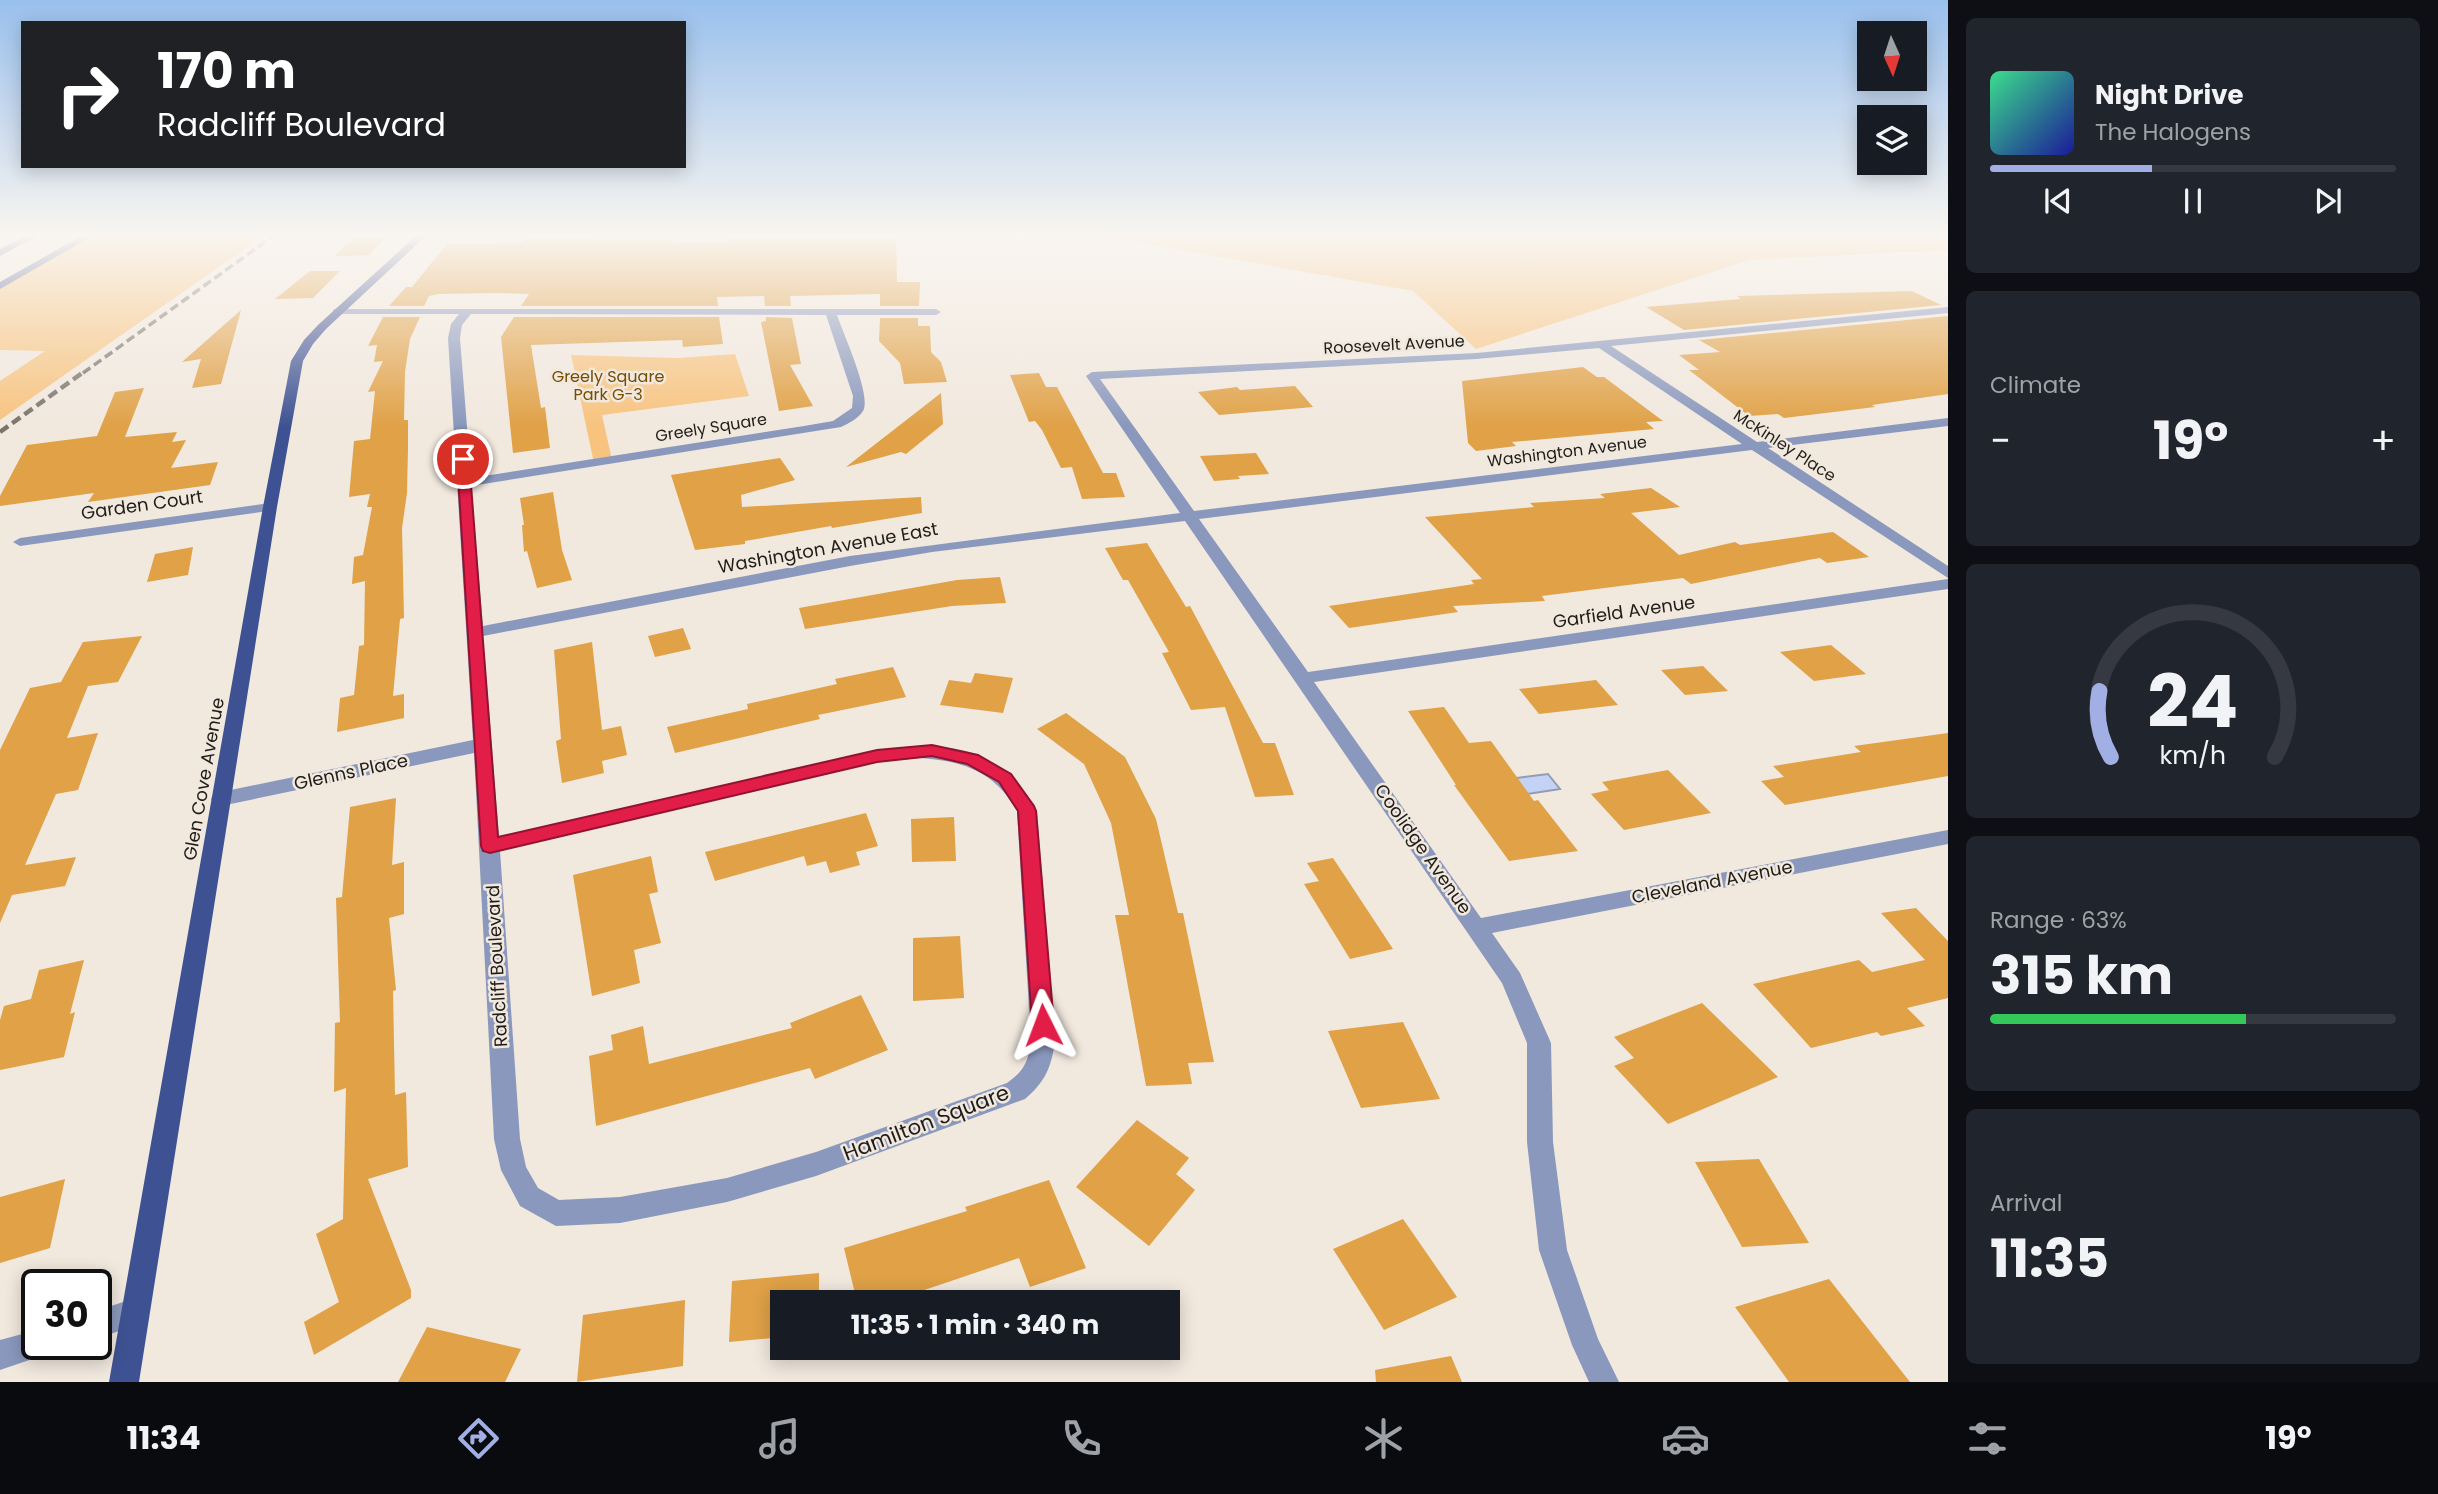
<!DOCTYPE html>
<html lang="en">
<head>
<meta charset="utf-8">
<style>
	body { margin:0; font-family:Poppins,sans-serif; background:#20242c; color:#f1f3f6; height:100vh; display:flex; flex-direction:column; font-size:26px; white-space:nowrap }
	* { box-sizing:border-box; margin:0 }
	p { font-size:23px; color:#9ea1a6 }
	.icon { flex:none; width:38px; height:38px; fill:none; stroke:currentColor; stroke-width:2; stroke-linecap:round; stroke-linejoin:round }
	.map { position:relative; flex:1; overflow:hidden }
	.sheet { display:flex; flex-direction:column; gap:18px; padding:18px; background:#0d0f14; width:490px }
	.sheet>* { flex:none }
	.banner { position:absolute; left:21px; top:21px; width:665px; height:147px; border-radius:0px; box-shadow:0 4px 18px #0003; background:#202124; color:#fff; overflow:hidden }
	.needle { width:46px; rotate:177deg }
	.controls { position:absolute; left:1857px; top:21px; display:grid; gap:14px }
	.controls a { display:grid; place-items:center; width:70px; height:70px; border-radius:0px; background:#171b24; box-shadow:0 4px 18px #0003; font-size:35px }
	.speed { position:absolute; left:21px; top:1269px; display:flex; gap:14px; font-size:35px; font-weight:700; text-align:center }
	.speed>* { display:grid; place-content:center; width:91px; height:91px; border-radius:50%; background:#171b24; box-shadow:0 4px 18px #0003; line-height:1 }
	.speed .limit { border:4px solid #111; border-radius:10px; background:#fff; color:#111 }
	.pin { position:absolute; display:grid; place-items:center; width:60px; height:60px; color:#fff; margin:-30px; border:4px solid #fff; border-radius:50%; box-shadow:0 2px 7px #0007 }
	.me { position:absolute; width:77px; margin:-38px; rotate:357deg; stroke-linejoin:round; filter:drop-shadow(0 0 5px #0008) }
	.turn { display:flex; align-items:center; gap:24px; height:147px; padding:0 21px; font-size:32px }
	.turn .icon { width:91px; height:91px; stroke-width:2.5 }
	.turn b { display:block; font-size:49px; line-height:60px }
	.big { font-size:52px; font-weight:700; line-height:1.1 }
	.sheet .card { flex:1; display:flex; flex-direction:column; justify-content:center; gap:10px; min-width:0; padding:0 24px; border-radius:10px; background:#20242c }
	.sheet .dial { align-items:center; gap:0 }
	.dial svg { height:182px; overflow:visible; fill:none; stroke:#363941; stroke-width:7; stroke-linecap:round; text-anchor:middle }
	.dial text { fill:#f1f3f6; stroke:none }
	.song { display:flex; align-items:center; gap:21px }
	.cover { width:84px; height:84px; border-radius:10px; background:linear-gradient(135deg,hsl(150 70% 55%),hsl(240 70% 35%)) }
	.played { height:7px; border-radius:4px; background:linear-gradient(90deg,#a1afe4 40%,#363941 40%) }
	.keys { display:flex; justify-content:space-around; direction:ltr }
	.heat { display:flex; justify-content:space-between; align-items:center; font-size:38px; direction:ltr }
	.charge { height:10px; border-radius:5px; background:linear-gradient(90deg,#34c759 63%,#363941 0) }
	.trip { position:absolute; left:770px; top:1290px; width:410px; height:70px; border-radius:0px; background:#171b24; box-shadow:0 4px 18px #0003; font-weight:700; line-height:70px; text-align:center }
	.menu { display:flex; height:112px; justify-content:space-around; align-items:center; background:#090b0e; color:#9ea1a6 }
	.menu .icon { width:49px; height:49px }
	.menu .active { color:#a1afe4 }
	.menu b { font-size:32px; color:#f1f3f6 }
	main { display:flex; flex:1; min-height:0 }
	.map>svg:first-child { display:block }
</style>
</head>
<body>
<main>
<div class="map">
<svg width="1948" height="1382" viewBox="0 0 1948 1382">
	<rect width="100%" height="100%" fill="#f1e8de"/>
	<!-- green -->
	<g fill="#f7c37f">
		<path d="M 91,234 L 266,234 L 0,420 L 0,381 L 45,351 L 0,350 L 0,286 Z"/>
		<path d="M 1091,234 L 1948,234 L 1948,250 L 1749,260 L 1476,349 L 1413,291 Z"/>
		<path d="M 735,354 L 749,396 L 602,415 L 612,460 L 594,463 L 571,355 L 678,358 Z"/>
	</g>
	<!-- water -->
	<path fill="#c4d2f5" stroke="#939cb3" stroke-width="2" d="M 1548,774 L 1560,789 L 1520,795 L 1509,779 Z"/>
	<!-- building -->
	<g fill="#e0a147">
		<path d="M 357,234 L 389,234 L 369,255 L 335,256 Z"/>
		<path d="M 524,239 L 674,240 L 673,243 L 730,242 L 731,239 L 896,239 L 897,282 L 920,282 L 919,306 L 880,306 L 880,294 L 790,296 L 791,306 L 765,306 L 764,296 L 717,297 L 718,306 L 521,306 L 529,294 L 497,293 L 438,294 L 429,296 L 424,306 L 389,306 L 406,287 L 412,287 L 447,244 L 521,243 Z"/>
		<path d="M 310,271 L 340,271 L 313,298 L 275,299 Z"/>
		<path d="M 1912,291 L 1941,305 L 1684,330 L 1646,307 L 1741,299 L 1737,296 Z"/>
		<path d="M 241,310 L 221,384 L 192,388 L 201,359 L 182,362 Z"/>
		<path d="M 1948,316 L 1948,394 L 1872,405 L 1875,407 L 1784,418 L 1778,414 L 1749,416 L 1689,370 L 1699,370 L 1679,355 L 1720,352 L 1699,340 Z"/>
		<path d="M 383,317 L 420,317 L 410,339 L 405,372 L 404,420 L 408,420 L 408,448 L 407,493 L 402,528 L 404,618 L 400,619 L 393,696 L 404,694 L 404,718 L 337,732 L 340,698 L 354,695 L 359,646 L 364,645 L 365,581 L 352,584 L 354,557 L 363,555 L 372,507 L 367,507 L 370,494 L 349,497 L 354,441 L 370,439 L 375,391 L 368,392 L 383,361 L 374,362 L 377,345 L 368,346 Z"/>
		<path d="M 514,317 L 719,317 L 723,344 L 683,347 L 682,340 L 531,345 L 541,408 L 545,407 L 550,448 L 513,453 L 501,337 Z"/>
		<path d="M 766,317 L 792,318 L 801,364 L 790,365 L 813,406 L 779,411 L 761,322 L 766,321 Z"/>
		<path d="M 880,318 L 918,318 L 918,326 L 930,326 L 931,352 L 941,362 L 947,382 L 904,384 L 900,363 L 879,341 Z"/>
		<path d="M 1583,367 L 1597,377 L 1604,377 L 1663,421 L 1646,422 L 1654,429 L 1512,442 L 1516,446 L 1476,451 L 1468,443 L 1462,381 Z"/>
		<path d="M 1039,373 L 1046,387 L 1057,387 L 1103,473 L 1116,473 L 1125,497 L 1082,499 L 1072,467 L 1061,468 L 1042,430 L 1035,421 L 1029,422 L 1010,375 Z"/>
		<path d="M 1295,386 L 1313,407 L 1219,415 L 1198,392 L 1237,387 L 1240,390 Z"/>
		<path d="M 144,388 L 125,437 L 177,432 L 172,442 L 186,440 L 171,468 L 218,462 L 210,485 L 88,502 L 94,493 L 0,506 L 0,496 L 27,445 L 97,436 L 115,392 Z"/>
		<path d="M 941,393 L 943,424 L 906,454 L 901,452 L 846,467 Z"/>
		<path d="M 1256,453 L 1269,474 L 1238,476 L 1240,479 L 1214,481 L 1200,456 Z"/>
		<path d="M 780,458 L 795,480 L 741,495 L 742,507 L 921,497 L 922,513 L 832,528 L 831,526 L 745,541 L 745,544 L 695,550 L 671,475 Z"/>
		<path d="M 1651,488 L 1680,507 L 1631,513 L 1679,555 L 1735,542 L 1740,545 L 1833,532 L 1869,557 L 1827,563 L 1820,558 L 1808,560 L 1691,584 L 1683,578 L 1542,596 L 1545,601 L 1453,606 L 1458,612 L 1349,628 L 1329,606 L 1474,584 L 1471,580 L 1482,579 L 1425,517 L 1534,507 L 1530,503 L 1605,498 L 1600,494 Z"/>
		<path d="M 553,492 L 562,550 L 572,580 L 537,588 L 527,551 L 524,552 L 522,525 L 524,525 L 520,498 Z"/>
		<path d="M 1147,543 L 1186,607 L 1190,606 L 1263,743 L 1275,743 L 1294,795 L 1255,797 L 1225,707 L 1191,710 L 1162,653 L 1169,652 L 1128,580 L 1123,580 L 1105,548 Z"/>
		<path d="M 193,547 L 188,575 L 147,582 L 155,554 Z"/>
		<path d="M 1000,577 L 1006,603 L 952,606 L 805,629 L 799,608 L 957,580 Z"/>
		<path d="M 683,628 L 691,649 L 655,657 L 648,636 Z"/>
		<path d="M 142,636 L 118,682 L 88,686 L 67,738 L 98,733 L 78,790 L 56,794 L 25,865 L 76,857 L 65,886 L 12,895 L 0,923 L 0,750 L 30,688 L 61,682 L 83,642 Z"/>
		<path d="M 592,642 L 602,730 L 621,726 L 627,755 L 602,761 L 604,773 L 562,783 L 556,741 L 561,739 L 554,650 Z"/>
		<path d="M 1831,645 L 1866,674 L 1814,681 L 1780,652 Z"/>
		<path d="M 1703,666 L 1728,691 L 1685,695 L 1661,670 Z"/>
		<path d="M 893,667 L 906,697 L 818,715 L 820,719 L 675,753 L 667,727 L 748,709 L 747,704 L 837,684 L 835,679 Z"/>
		<path d="M 975,673 L 1013,678 L 1003,713 L 940,705 L 949,680 L 971,683 Z"/>
		<path d="M 1596,680 L 1618,705 L 1539,714 L 1519,689 Z"/>
		<path d="M 1444,707 L 1469,743 L 1491,741 L 1534,801 L 1538,800 L 1578,851 L 1509,861 L 1454,785 L 1456,785 L 1408,711 Z"/>
		<path d="M 1066,713 L 1125,757 L 1156,819 L 1178,913 L 1183,913 L 1214,1062 L 1188,1063 L 1192,1084 L 1146,1086 L 1115,915 L 1129,915 L 1111,823 L 1084,764 L 1037,729 Z"/>
		<path d="M 1948,733 L 1948,776 L 1785,805 L 1761,781 L 1784,777 L 1773,766 L 1861,752 L 1854,746 Z"/>
		<path d="M 1668,770 L 1711,813 L 1624,830 L 1591,794 L 1609,790 L 1602,782 Z"/>
		<path d="M 396,798 L 392,865 L 404,862 L 404,914 L 389,918 L 396,990 L 393,991 L 395,1095 L 406,1092 L 408,1167 L 368,1179 L 411,1290 L 411,1298 L 314,1355 L 304,1322 L 339,1302 L 316,1234 L 343,1219 L 346,1088 L 334,1092 L 335,1023 L 340,1022 L 336,898 L 342,897 L 350,807 Z"/>
		<path d="M 866,813 L 878,846 L 856,852 L 860,865 L 830,873 L 826,861 L 807,866 L 804,856 L 715,881 L 705,852 Z"/>
		<path d="M 954,817 L 956,861 L 912,862 L 911,819 Z"/>
		<path d="M 651,856 L 658,892 L 649,894 L 661,943 L 634,950 L 640,983 L 592,996 L 573,875 Z"/>
		<path d="M 1333,858 L 1393,949 L 1350,959 L 1304,884 L 1319,881 L 1307,863 Z"/>
		<path d="M 1916,908 L 1948,941 L 1948,998 L 1907,1008 L 1925,1026 L 1881,1036 L 1877,1032 L 1811,1048 L 1753,984 L 1859,960 L 1872,972 L 1925,960 L 1881,913 Z"/>
		<path d="M 960,936 L 964,998 L 913,1001 L 913,938 Z"/>
		<path d="M 84,960 L 70,1014 L 75,1012 L 64,1057 L 0,1070 L 0,1020 L 4,1006 L 31,999 L 39,970 Z"/>
		<path d="M 861,995 L 888,1050 L 815,1079 L 810,1068 L 596,1126 L 589,1056 L 613,1050 L 611,1035 L 643,1026 L 649,1064 L 792,1028 L 790,1023 Z"/>
		<path d="M 1702,1003 L 1778,1077 L 1668,1124 L 1614,1066 L 1634,1058 L 1614,1037 Z"/>
		<path d="M 1403,1022 L 1440,1099 L 1361,1108 L 1328,1031 Z"/>
		<path d="M 1137,1120 L 1189,1158 L 1176,1174 L 1195,1190 L 1149,1246 L 1076,1187 Z"/>
		<path d="M 1759,1159 L 1809,1243 L 1742,1247 L 1695,1162 Z"/>
		<path d="M 65,1179 L 50,1248 L 0,1263 L 0,1197 Z"/>
		<path d="M 1049,1180 L 1086,1268 L 1030,1287 L 1019,1258 L 889,1302 L 857,1302 L 844,1248 L 967,1211 L 965,1207 Z"/>
		<path d="M 1403,1219 L 1457,1297 L 1384,1330 L 1333,1249 Z"/>
		<path d="M 819,1273 L 819,1302 L 782,1302 L 782,1337 L 729,1342 L 732,1281 Z"/>
		<path d="M 1829,1279 L 1910,1382 L 1789,1382 L 1735,1307 Z"/>
		<path d="M 685,1300 L 683,1366 L 577,1382 L 583,1315 Z"/>
		<path d="M 427,1327 L 521,1349 L 505,1382 L 398,1382 Z"/>
		<path d="M 1451,1356 L 1462,1382 L 1376,1382 L 1375,1370 Z"/>
	</g>
	<g fill="none" stroke-linecap="round" stroke-linejoin="round">
		<!-- minor -->
		<g fill="#8a98bd" fill-rule="evenodd">
			<path d="M 1948,307 L 1948,313 L 1611,346 L 1757,442 L 1948,418 L 1948,426 L 1768,448 L 1948,566 L 1948,578 L 1752,450 L 1199,519 L 1308,672 L 1948,579 L 1948,589 L 1314,682 L 1481,918 L 1948,830 L 1948,844 L 1492,933 L 1520,973 L 1551,1043 L 1553,1142 L 1567,1250 L 1598,1339 L 1619,1382 L 1589,1382 L 1572,1345 L 1539,1250 L 1527,1142 L 1527,1043 L 1502,983 L 1185,521 L 932,552 L 850,566 L 483,636 L 499,837 L 877,750 C 948,741 998,744 1037,811 L 1055,1042 C 1051,1068 1045,1082 1025,1099 L 816,1176 L 727,1202 L 620,1223 L 556,1226 L 520,1206 L 501,1170 L 494,1139 L 474,753 L 221,806 L 214,804 L 211,799 L 214,794 L 221,792 L 473,740 L 448,338 L 451,324 L 459,314 L 338,314 L 333,311 L 334,309 L 936,309 L 941,312 L 936,315 L 837,315 C 843,333 872,396 863,411 C 858,419 849,423 841,427 L 471,486 L 483,626 L 850,556 L 1180,513 L 1086,376 L 1092,372 L 1476,353 ZM 471,314 L 826,315 L 853,396 L 852,408 L 833,421 L 804,426 L 471,478 L 460,338 L 462,325 ZM 1599,348 L 1742,444 L 1194,511 L 1100,379 L 1476,359 ZM 921,758 C 964,761 995,772 1017,811 L 1031,1042 C 1028,1062 1024,1071 1007,1083 L 816,1152 L 727,1178 L 620,1197 L 559,1200 L 538,1188 L 526,1167 L 520,1139 L 500,851 L 877,762 Z"/>
			<path d="M 270,503 L 277,507 L 275,510 L 20,546 L 13,542 L 20,538 Z"/>
			<path d="M 135,1298 L 145,1302 L 149,1312 L 145,1322 L 96,1339 L 96,1311 Z"/>
			<path d="M 37,1330 L 37,1344 L 51,1344 L 47,1354 L 0,1370 L 0,1340 Z"/>
		</g>
		<!-- major -->
		<g fill="#3e5293" fill-rule="evenodd">
			<path d="M 30,234 L 41,234 L 0,256 L 0,249 Z"/>
			<path d="M 85,234 L 96,234 L 0,289 L 0,282 Z"/>
			<path d="M 418,234 L 428,234 L 326,329 L 313,344 L 303,361 L 277,507 L 139,1382 L 109,1382 L 263,507 L 291,361 L 304,340 L 318,325 Z"/>
		</g>
		<!-- rail-far1 -->
		<path stroke="#7a746d" stroke-width="3.5" stroke-dasharray="9 4.5" stroke-linecap="butt" d="M 83,373 L 276,234"/>
		<!-- rail -->
		<path stroke="#7a746d" stroke-width="4.5" stroke-dasharray="10 5" stroke-linecap="butt" d="M 0,432 L 85,371"/>
	</g>
	<!-- sky -->
	<linearGradient id="sky" x2="0" y2="1"><stop stop-color="#99c0ed"/><stop offset="0.55" stop-color="#f9f5f0"/><stop offset="1" stop-color="#f9f5f0" stop-opacity="0"/></linearGradient>
	<rect width="1948" height="427" fill="url(#sky)"/>
	<!-- route -->
	<path fill="#e11d48" stroke="#92132f" stroke-width="2" d="M 463,455 L 469,459 L 498,837 L 877,750 L 932,745 L 978,755 L 1011,774 L 1034,806 L 1036,811 L 1054,1025 L 1051,1031 L 1043,1034 L 1035,1031 L 1032,1025 L 1018,811 L 999,782 L 967,764 L 932,756 L 877,762 L 490,853 L 483,851 L 481,846 L 457,459 Z"/>
	<g text-anchor="middle" stroke-width="5" stroke-linejoin="round" paint-order="stroke">
		<!-- far-street labels -->
		<g font-size="16" fill="#201d19" stroke="#f1e8de">
			<text transform="translate(1394 344) rotate(-3)" y="6">Roosevelt Avenue</text>
			<text transform="translate(711 427) rotate(-9)" y="6">Greely Square</text>
			<text transform="translate(1785 445) rotate(33)" y="6">McKinley Place</text>
			<text transform="translate(1567 451) rotate(-7)" y="6">Washington Avenue</text>
		</g>
		<!-- far-park labels -->
		<g font-size="16" fill="#754c02" stroke="#f1e8de">
			<text x="608" y="382">Greely Square<tspan x="608" dy="18">Park G-3</tspan></text>
		</g>
		<!-- street labels -->
		<g font-size="18" fill="#201d19" stroke="#f1e8de">
			<text transform="translate(142 505) rotate(-8)" y="6">Garden Court</text>
			<text transform="translate(828 548) rotate(-10)" y="6">Washington Avenue East</text>
			<text transform="translate(1624 612) rotate(-8)" y="6">Garfield Avenue</text>
			<text transform="translate(351 772) rotate(-12)" y="6">Glenns Place</text>
			<text transform="translate(204 779) rotate(-80)" y="6">Glen Cove Avenue</text>
			<text transform="translate(1423 849) rotate(55)" y="6">Coolidge Avenue</text>
			<text transform="translate(1712 882) rotate(-11)" y="6">Cleveland Avenue</text>
			<text transform="translate(497 966) rotate(-93)" y="6">Radcliff Boulevard</text>
		</g>
		<!-- near-street labels -->
		<g font-size="21" fill="#201d19" stroke="#f1e8de">
			<text transform="translate(926 1123) rotate(-21)" y="7">Hamilton Square</text>
		</g>
	</g>
</svg>
<div class="controls">
<a><svg class="needle" viewBox="-14 -14 28 28"><path d="M0-13l5 13h-10z" fill="#e53935"/><path d="M0 13l5-13h-10z" fill="#9ea1a6"/></svg></a>
<a><svg class="icon" aria-label="layers" viewBox="0 0 24 24"><path d="M12 4l9 5-9 5-9-5zM3 14l9 5 9-5"/></svg></a>
</div>
<div class="speed"><div class="limit">30</div></div>
<div class="pin" style="left:463px;top:459px;background:#d93025"><svg class="icon" aria-label="arrive" viewBox="0 0 24 24"><path d="M6 21V4h12l-3 4 3 4H6"/></svg></div>
<svg class="me" style="left:1043px;top:1025px" viewBox="-20 -20 40 40"><path d="M0-17L14 15 0 8-14 15z" fill="#e11d48" stroke="#fff" stroke-width="4"/></svg>
<div class="trip">11:35 · 1 min · 340 m</div>
<div class="banner">
<div class="turn"><svg class="icon" aria-label="right" viewBox="0 0 24 24"><path d="M7 20v-9h11M14 6l5 5-5 5"/></svg><div><b>170 m</b>Radcliff Boulevard</div></div>
</div>
</div>
<section class="sheet">
<div class="card">
<div class="song"><i class="cover"></i><div><b>Night Drive</b><p>The Halogens</p></div></div>
<div class="played"></div>
<div class="keys"><svg class="icon" aria-label="previous" viewBox="0 0 24 24"><path d="M18 5L8 12l10 7zM5 5v14"/></svg><svg class="icon" aria-label="pause" viewBox="0 0 24 24"><path d="M8 5v14M16 5v14"/></svg><svg class="icon" aria-label="next" viewBox="0 0 24 24"><path d="M6 5l10 7-10 7zM19 5v14"/></svg></div>
</div>
<div class="card"><p>Climate</p>
<div class="heat"><a>−</a><b class="big">19°</b><a>+</a></div>
</div>
<div class="card dial"><svg viewBox="0 0 100 80">
<path d="M14 69A42 42 0 1 1 86 69"/>
<path d="M14 69A42 42 0 0 1 9 40" stroke="#a1afe4"/>
<text x="50" y="56" font-size="32" font-weight="700">24</text>
<text x="50" y="72" font-size="11">km/h</text>
</svg></div>
<div class="card"><p>Range · 63%</p><b class="big">315 km</b><div class="charge"></div></div>
<div class="card"><p>Arrival</p><b class="big">11:35</b></div>
</section>
</main>
<nav class="menu">
<b>11:34</b>
<svg class="icon active" aria-label="directions" viewBox="0 0 24 24"><path d="M12 3l9 9-9 9-9-9zM9 14v-3h6M13 9l2 2-2 2"/></svg>
<svg class="icon" aria-label="music" viewBox="0 0 24 24"><path d="M9 18V5l10-2v13"/><circle cx="6" cy="18" r="3"/><circle cx="16" cy="16" r="3"/></svg>
<svg class="icon" aria-label="phone" viewBox="0 0 24 24"><path d="M5 4h4l2 5-3 2q2 4 5 5l2-3 5 2v4C11 20 4 13 5 4z"/></svg>
<svg class="icon" aria-label="climate" viewBox="0 0 24 24"><path d="M12 3v18M4 7l16 10M4 17L20 7"/></svg>
<svg class="icon" aria-label="car" viewBox="0 0 24 24"><path d="M5 17H2v-5l4-1 3-4h7l3 4 3 1v5h-3M9 17h6M6 11h13"/><circle cx="7" cy="17" r="2"/><circle cx="17" cy="17" r="2"/></svg>
<svg class="icon" aria-label="filters" viewBox="0 0 24 24"><path d="M4 7h16M4 17h16"/><circle cx="9" cy="7" r="2"/><circle cx="15" cy="17" r="2"/></svg>
<b>19°</b>
</nav>
</body>
</html>
